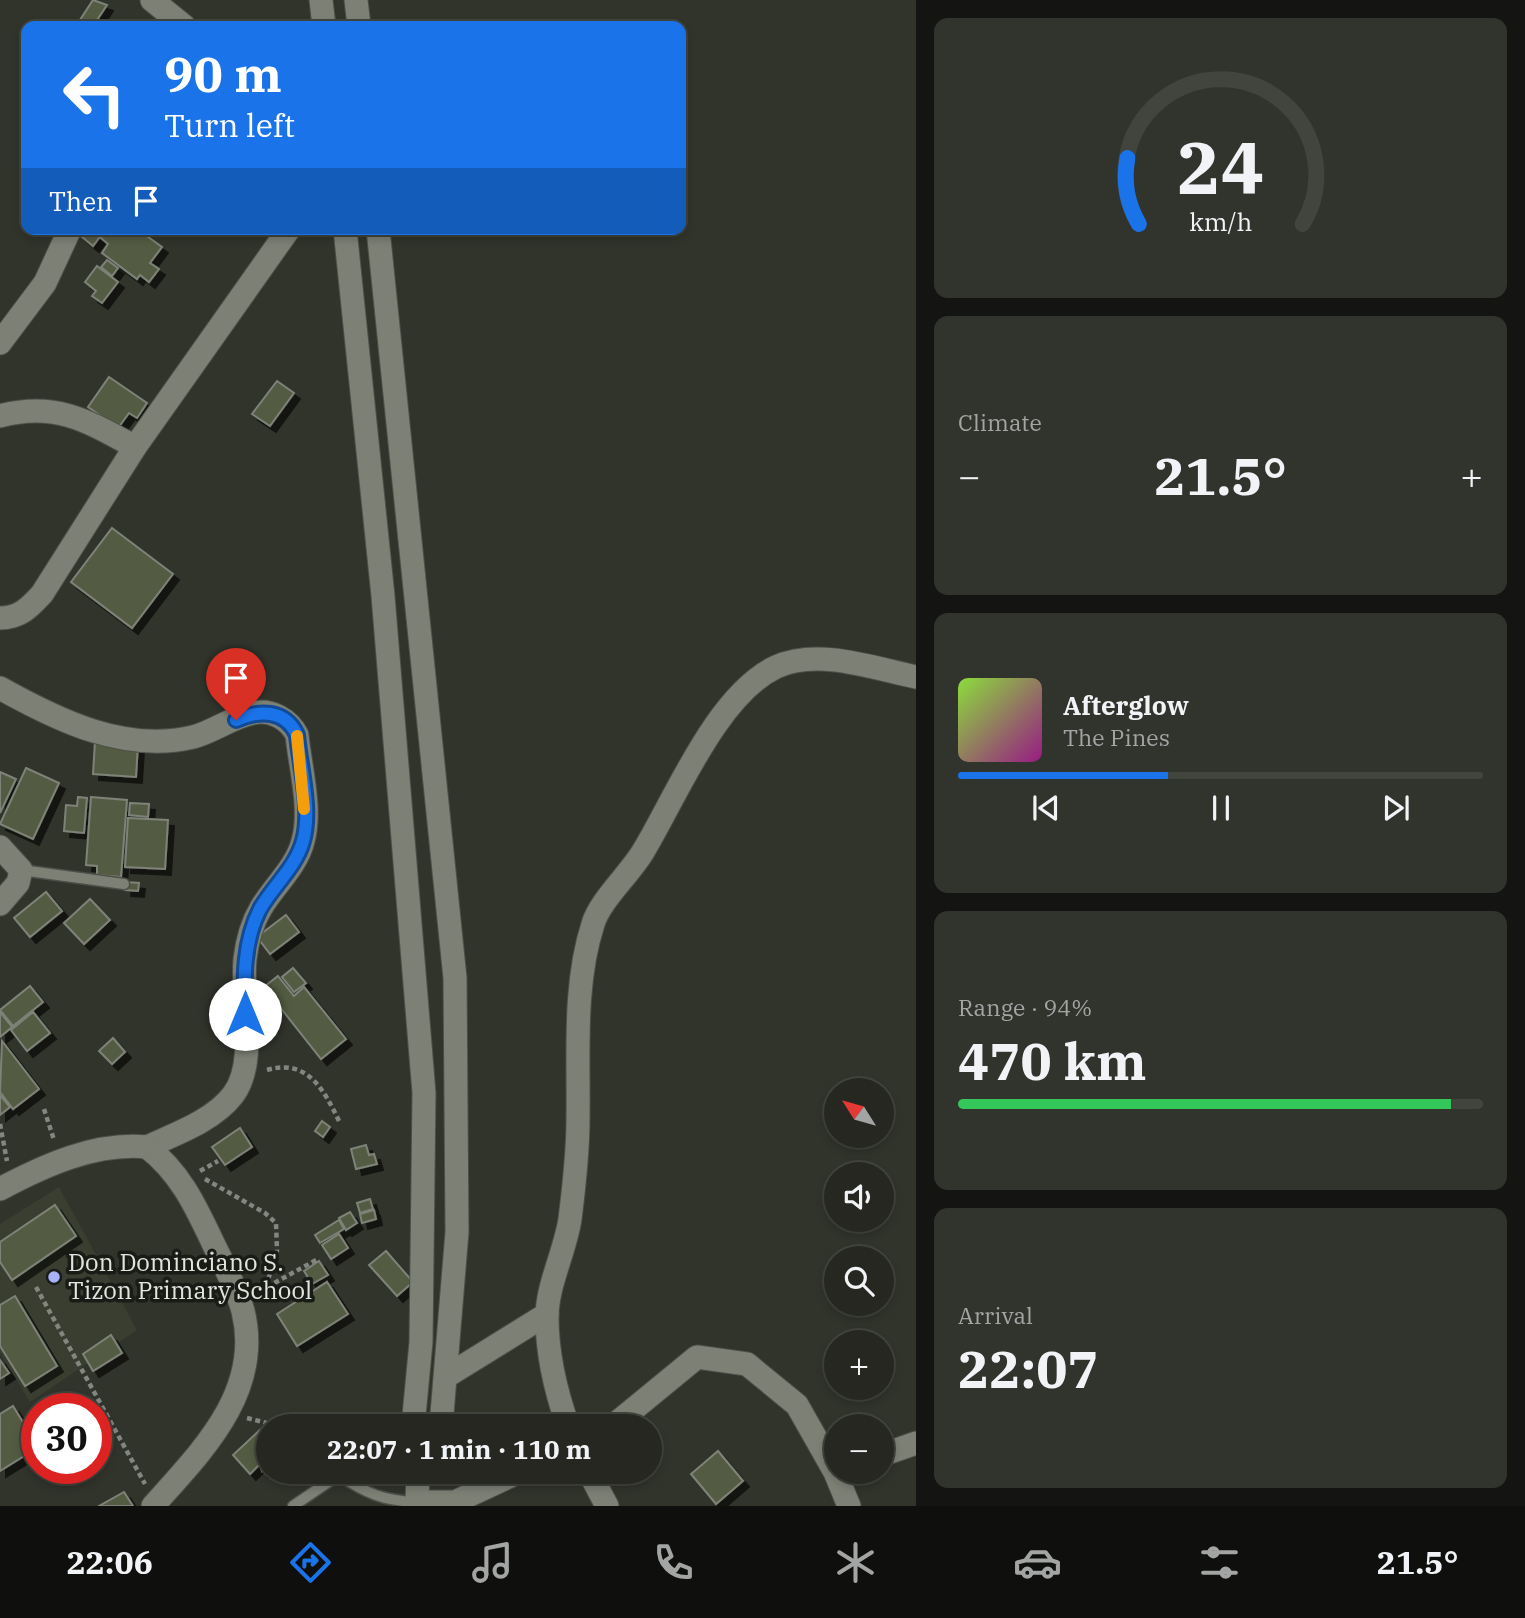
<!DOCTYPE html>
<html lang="en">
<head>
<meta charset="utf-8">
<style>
	body { margin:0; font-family:"IBM Plex Serif",serif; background:#31332d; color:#f1f3f6; height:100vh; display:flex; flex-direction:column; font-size:26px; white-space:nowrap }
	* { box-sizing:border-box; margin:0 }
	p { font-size:23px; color:#a3a5a5 }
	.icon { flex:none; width:38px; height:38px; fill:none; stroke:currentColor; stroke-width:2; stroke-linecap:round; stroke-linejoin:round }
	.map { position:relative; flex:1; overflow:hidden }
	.side { display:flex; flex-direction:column; gap:18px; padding:18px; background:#141512; width:609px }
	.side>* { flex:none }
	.hud { position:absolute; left:21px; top:21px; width:665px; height:214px; border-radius:14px; box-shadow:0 4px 10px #0003,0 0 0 2px #42443e; background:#1a73e8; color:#fff; overflow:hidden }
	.needle { width:46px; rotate:307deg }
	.controls { position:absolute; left:824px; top:1078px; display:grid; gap:14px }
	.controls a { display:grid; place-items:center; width:70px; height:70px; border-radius:50%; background:#252720; box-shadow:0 4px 10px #0003,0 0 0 2px #42443e; font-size:35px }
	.speed { position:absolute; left:21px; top:1393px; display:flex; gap:14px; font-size:35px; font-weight:700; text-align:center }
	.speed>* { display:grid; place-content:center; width:91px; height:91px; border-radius:50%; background:#252720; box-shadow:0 4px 10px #0003,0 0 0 2px #42443e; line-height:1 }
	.speed .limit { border:10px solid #d22; background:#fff; color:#111 }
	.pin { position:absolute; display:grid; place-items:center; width:60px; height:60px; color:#fff; margin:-72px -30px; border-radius:50% 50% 50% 0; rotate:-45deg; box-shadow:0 0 7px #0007 }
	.pin .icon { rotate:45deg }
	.me { position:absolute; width:77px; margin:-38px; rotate:0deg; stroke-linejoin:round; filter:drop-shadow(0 0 5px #0008) }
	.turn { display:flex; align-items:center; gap:24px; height:147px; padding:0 28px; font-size:32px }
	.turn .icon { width:91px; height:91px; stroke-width:2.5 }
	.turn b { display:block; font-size:49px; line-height:60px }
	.then { display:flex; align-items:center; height:66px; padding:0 28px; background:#0003; gap:14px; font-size:26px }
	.big { font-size:52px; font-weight:700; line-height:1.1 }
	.side .card { flex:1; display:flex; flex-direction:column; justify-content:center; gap:10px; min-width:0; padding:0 24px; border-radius:14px; background:#31332d }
	.side .dial { align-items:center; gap:0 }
	.dial svg { height:182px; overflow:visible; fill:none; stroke:#42443e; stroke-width:7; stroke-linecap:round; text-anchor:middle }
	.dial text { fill:#f1f3f6; stroke:none }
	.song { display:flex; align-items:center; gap:21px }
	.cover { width:84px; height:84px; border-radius:10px; background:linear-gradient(135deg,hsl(90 70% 55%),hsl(310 70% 35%)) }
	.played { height:7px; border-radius:4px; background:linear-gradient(90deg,#1a73e8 40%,#42443e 40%) }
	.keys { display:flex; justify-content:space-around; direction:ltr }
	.heat { display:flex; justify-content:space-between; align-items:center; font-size:38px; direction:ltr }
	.charge { height:10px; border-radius:5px; background:linear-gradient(90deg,#34c759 94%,#42443e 0) }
	.trip { position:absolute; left:256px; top:1414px; width:406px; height:70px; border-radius:35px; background:#252720; box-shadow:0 4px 10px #0003,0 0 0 2px #42443e; font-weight:700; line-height:70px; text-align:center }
	.dock { display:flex; height:112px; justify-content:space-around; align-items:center; background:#0f100d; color:#a3a5a5 }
	.dock .icon { width:49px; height:49px }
	.dock .on { color:#1a73e8 }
	.dock b { font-size:32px; color:#f1f3f6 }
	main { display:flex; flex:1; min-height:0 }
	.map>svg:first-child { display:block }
</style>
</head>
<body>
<main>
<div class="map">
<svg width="916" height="1506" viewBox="0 0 916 1506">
	<defs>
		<filter id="shadow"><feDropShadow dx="6" dy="6" stdDeviation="0" flood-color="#0009"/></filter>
	</defs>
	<rect width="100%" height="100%" fill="#31342b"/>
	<!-- built -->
	<path fill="#393e30" d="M 59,1187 L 137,1330 L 30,1402 L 0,1353 L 0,1224 Z"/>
	<!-- building -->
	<g fill="#535c42" stroke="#7e8278" stroke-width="2" filter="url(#shadow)">
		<path d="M 93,0 L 107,5 L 93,26 L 76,26 Z"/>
		<path d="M 86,229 L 96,229 L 102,234 L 93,246 L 81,236 Z"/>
		<path d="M 108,229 L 137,229 L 162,247 L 150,263 L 159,269 L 149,282 L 140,275 L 137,279 L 102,253 L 108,244 L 101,238 Z"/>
		<path d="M 107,260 L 118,268 L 112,276 L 101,267 Z"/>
		<path d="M 97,266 L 118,282 L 102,303 L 92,296 L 96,291 L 85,282 Z"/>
		<path d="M 109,377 L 147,403 L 137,418 L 129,413 L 118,428 L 88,407 Z"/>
		<path d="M 277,381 L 294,393 L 270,426 L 252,414 Z"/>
		<path d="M 112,528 L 173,574 L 132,628 L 71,582 Z"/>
		<path d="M 95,741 L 138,744 L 136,777 L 93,774 Z"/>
		<path d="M 26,768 L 59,783 L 33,839 L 0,824 Z"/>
		<path d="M 0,772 L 16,779 L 0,813 Z"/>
		<path d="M 78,797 L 87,798 L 84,833 L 64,831 L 66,805 L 77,806 Z"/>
		<path d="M 91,797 L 127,800 L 121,877 L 97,875 L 97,866 L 86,865 Z"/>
		<path d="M 130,803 L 149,804 L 148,817 L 129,815 Z"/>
		<path d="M 128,818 L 168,820 L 165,869 L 125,867 Z"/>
		<path d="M 126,882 L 139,883 L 138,891 L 125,890 Z"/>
		<path d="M 46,892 L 62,911 L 30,937 L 14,918 Z"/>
		<path d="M 90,899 L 110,920 L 84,944 L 64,923 Z"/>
		<path d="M 286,915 L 299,932 L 270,954 L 257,937 Z"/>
		<path d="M 293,968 L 306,983 L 294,992 L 282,977 Z"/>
		<path d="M 278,976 L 294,996 L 304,987 L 346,1039 L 321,1059 L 264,987 Z"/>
		<path d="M 30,986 L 43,1002 L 13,1026 L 0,1010 Z"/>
		<path d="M 0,1012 L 12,1027 L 0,1037 Z"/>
		<path d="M 33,1012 L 50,1033 L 27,1051 L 11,1030 Z"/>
		<path d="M 113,1038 L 125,1052 L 112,1064 L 99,1051 Z"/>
		<path d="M 2,1041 L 39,1089 L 13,1109 L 0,1092 Z"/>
		<path d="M 0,1095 L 10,1107 L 0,1115 Z"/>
		<path d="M 322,1121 L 330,1127 L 323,1137 L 315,1131 Z"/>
		<path d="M 240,1128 L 252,1147 L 225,1165 L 212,1147 Z"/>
		<path d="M 366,1145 L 369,1155 L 374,1154 L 377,1164 L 356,1169 L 351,1149 Z"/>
		<path d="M 370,1199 L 373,1209 L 360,1213 L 357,1203 Z"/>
		<path d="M 55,1205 L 76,1236 L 12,1280 L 0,1262 L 0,1242 Z"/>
		<path d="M 374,1210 L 376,1219 L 362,1223 L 360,1214 Z"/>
		<path d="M 350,1212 L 357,1223 L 346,1230 L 339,1218 Z"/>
		<path d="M 339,1220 L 344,1229 L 320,1243 L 315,1235 Z"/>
		<path d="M 339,1234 L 348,1248 L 331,1259 L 322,1245 Z"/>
		<path d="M 386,1251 L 413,1282 L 397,1296 L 369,1265 Z"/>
		<path d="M 319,1261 L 328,1275 L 312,1284 L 304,1271 Z"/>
		<path d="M 327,1282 L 348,1314 L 297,1346 L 277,1314 Z"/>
		<path d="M 15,1296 L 57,1366 L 25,1386 L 0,1346 L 0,1305 Z"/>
		<path d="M 111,1335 L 122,1353 L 93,1371 L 83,1354 Z"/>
		<path d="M 0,1360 L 9,1373 L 0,1379 Z"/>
		<path d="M 13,1406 L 29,1432 L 37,1427 L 37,1448 L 0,1471 L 0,1414 Z"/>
		<path d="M 261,1429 L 268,1436 L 268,1466 L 262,1471 L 260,1464 L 250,1474 L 233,1455 Z"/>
		<path d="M 718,1451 L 743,1481 L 716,1504 L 691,1474 Z"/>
		<path d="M 124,1492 L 133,1506 L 99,1506 Z"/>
	</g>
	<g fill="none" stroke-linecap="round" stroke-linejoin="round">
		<!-- service casing -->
		<g stroke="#4d4f48" stroke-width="13">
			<g id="service">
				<path d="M 21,870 L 124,884"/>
				<path d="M 339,1475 C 365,1493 384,1501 417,1502"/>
				<path d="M 293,1506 L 343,1472"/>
			</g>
		</g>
		<!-- minor casing -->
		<g stroke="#4d4f48" stroke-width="25">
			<g id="minor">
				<path d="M 152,0 L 184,26"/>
				<path d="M 321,0 L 324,26"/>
				<path d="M 356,0 L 359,26"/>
				<path d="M 345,229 L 383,596 L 424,1093 L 421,1342 L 413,1426"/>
				<path d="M 378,229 L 455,978 L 457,1232 L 441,1426"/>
				<path d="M 0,343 L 45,283 L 70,229"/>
				<path d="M 0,416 C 55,401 88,421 135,447"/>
				<path d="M 0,618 C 20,618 30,607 42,594 L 135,447 L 289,229"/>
				<path d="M 0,688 C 59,721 125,753 193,737 C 213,732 232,717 253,713 C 271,709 289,719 297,735 C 300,767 312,809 303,841 C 297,866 274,886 261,908 C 252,923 247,942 245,959 C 241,998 258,1063 233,1095 C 213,1121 175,1134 147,1147"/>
				<path d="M 0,847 L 21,870 L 18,883 L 0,904"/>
				<path d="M 147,1147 C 180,1172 196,1207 213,1243 C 223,1264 237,1288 243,1311 C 263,1392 201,1452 153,1506"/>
				<path d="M 0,1189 C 45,1165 96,1142 147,1147"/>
				<path d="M 447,1376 L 547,1314"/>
				<path d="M 568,1426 C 556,1392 547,1354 547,1317 C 547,1285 565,1252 570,1219 C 574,1187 578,1152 578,1119 C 579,1055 573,986 593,924 C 600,900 631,873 644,850 C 676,797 717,695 776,667 C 818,648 873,668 916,677"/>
				<path d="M 613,1426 L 697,1357 L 747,1364 L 797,1405 L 835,1472 L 849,1506"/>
				<path d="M 882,1455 L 916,1443"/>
				<path d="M 418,1472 L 417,1502 L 455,1502 L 519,1472"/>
				<path d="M 589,1472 L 607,1506"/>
			</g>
		</g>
		<!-- path -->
		<g stroke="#83867e" stroke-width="4.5" stroke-dasharray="5 3.5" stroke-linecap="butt">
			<path d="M 267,1070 C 308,1058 324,1090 340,1123"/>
			<path d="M 44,1109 L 54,1140"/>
			<path d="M 0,1124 L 7,1161"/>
			<path d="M 200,1171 L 218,1161"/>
			<path d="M 205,1179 L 265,1213 L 276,1223 L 277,1251 L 263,1296"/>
			<path d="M 36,1287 L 145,1484"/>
			<path d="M 267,1287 L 318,1259"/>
			<path d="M 247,1418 L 279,1426"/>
		</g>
		<!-- service -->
		<use href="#service" stroke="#7c8075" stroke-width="10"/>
		<!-- minor -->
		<use href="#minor" stroke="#7c8075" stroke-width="23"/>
	</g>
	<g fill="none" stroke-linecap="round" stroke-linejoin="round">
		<!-- route casing -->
		<g stroke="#114b97" stroke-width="18">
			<path id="route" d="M 236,720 C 259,710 285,709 297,735 C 300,767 312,810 303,841 C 296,867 273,886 260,909 C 243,942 244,979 245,1014"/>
		</g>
		<!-- route -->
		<use href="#route" stroke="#1a73e8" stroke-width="12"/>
		<!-- slow -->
		<path stroke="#f59e0b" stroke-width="12" d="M 297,736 L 304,809"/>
	</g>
	<!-- markers -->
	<circle fill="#a9b0fc" stroke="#191b17" stroke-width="2.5" cx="54" cy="1277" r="7"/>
	<g text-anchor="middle" stroke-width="7" stroke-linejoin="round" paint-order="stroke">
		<!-- poi labels -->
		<g font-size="24" fill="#e2e4de" stroke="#191b17" text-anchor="start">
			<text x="68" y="1271">Don Dominciano S.<tspan x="68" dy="28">Tizon Primary School</tspan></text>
		</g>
	</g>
</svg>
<div class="controls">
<a><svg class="needle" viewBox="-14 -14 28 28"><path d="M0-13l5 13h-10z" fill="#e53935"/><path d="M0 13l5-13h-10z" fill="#a3a5a5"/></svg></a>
<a><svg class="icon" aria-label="sound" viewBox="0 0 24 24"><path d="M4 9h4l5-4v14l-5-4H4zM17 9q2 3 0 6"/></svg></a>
<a><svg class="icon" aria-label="search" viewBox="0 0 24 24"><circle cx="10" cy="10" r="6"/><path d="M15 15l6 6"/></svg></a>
<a>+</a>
<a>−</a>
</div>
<div class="speed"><div class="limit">30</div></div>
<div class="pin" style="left:236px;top:720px;background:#d93025"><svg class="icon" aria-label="arrive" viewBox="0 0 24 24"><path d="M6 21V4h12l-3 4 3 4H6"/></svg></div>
<svg class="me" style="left:245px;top:1014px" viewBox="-20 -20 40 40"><circle r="19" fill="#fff"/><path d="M0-13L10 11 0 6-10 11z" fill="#1a73e8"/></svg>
<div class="trip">22:07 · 1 min · 110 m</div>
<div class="hud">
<div class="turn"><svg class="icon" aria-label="left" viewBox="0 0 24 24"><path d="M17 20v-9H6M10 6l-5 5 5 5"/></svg><div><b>90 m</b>Turn left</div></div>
<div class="then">Then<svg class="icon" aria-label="arrive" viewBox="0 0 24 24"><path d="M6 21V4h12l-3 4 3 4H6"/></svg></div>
</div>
</div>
<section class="side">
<div class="card dial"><svg viewBox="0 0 100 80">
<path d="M14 69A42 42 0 1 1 86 69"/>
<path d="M14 69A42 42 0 0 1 9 40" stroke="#1a73e8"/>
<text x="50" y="56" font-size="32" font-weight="700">24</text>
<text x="50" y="72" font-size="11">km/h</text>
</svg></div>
<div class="card"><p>Climate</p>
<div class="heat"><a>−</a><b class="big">21.5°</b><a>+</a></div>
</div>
<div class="card">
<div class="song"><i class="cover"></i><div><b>Afterglow</b><p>The Pines</p></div></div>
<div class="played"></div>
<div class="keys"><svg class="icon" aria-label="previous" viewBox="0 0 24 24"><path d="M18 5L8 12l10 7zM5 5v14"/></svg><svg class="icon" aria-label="pause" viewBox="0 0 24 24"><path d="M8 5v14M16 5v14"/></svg><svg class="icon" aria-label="next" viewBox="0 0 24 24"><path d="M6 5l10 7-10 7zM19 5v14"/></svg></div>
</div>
<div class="card"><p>Range · 94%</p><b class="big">470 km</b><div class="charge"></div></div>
<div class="card"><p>Arrival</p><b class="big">22:07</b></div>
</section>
</main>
<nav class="dock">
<b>22:06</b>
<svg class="icon on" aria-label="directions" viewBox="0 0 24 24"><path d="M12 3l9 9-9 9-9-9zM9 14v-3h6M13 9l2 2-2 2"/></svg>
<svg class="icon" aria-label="music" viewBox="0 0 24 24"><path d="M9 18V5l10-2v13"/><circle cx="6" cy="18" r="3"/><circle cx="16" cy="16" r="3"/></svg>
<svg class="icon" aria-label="phone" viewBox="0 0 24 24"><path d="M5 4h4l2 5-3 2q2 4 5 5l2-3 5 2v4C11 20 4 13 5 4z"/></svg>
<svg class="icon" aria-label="climate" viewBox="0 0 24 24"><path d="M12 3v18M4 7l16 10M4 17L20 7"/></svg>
<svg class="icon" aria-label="car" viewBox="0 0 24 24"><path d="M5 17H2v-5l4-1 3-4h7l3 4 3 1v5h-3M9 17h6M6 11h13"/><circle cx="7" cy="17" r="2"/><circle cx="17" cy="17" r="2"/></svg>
<svg class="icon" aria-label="filters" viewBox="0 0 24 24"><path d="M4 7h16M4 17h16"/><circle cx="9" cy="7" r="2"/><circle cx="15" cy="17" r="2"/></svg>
<b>21.5°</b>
</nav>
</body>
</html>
